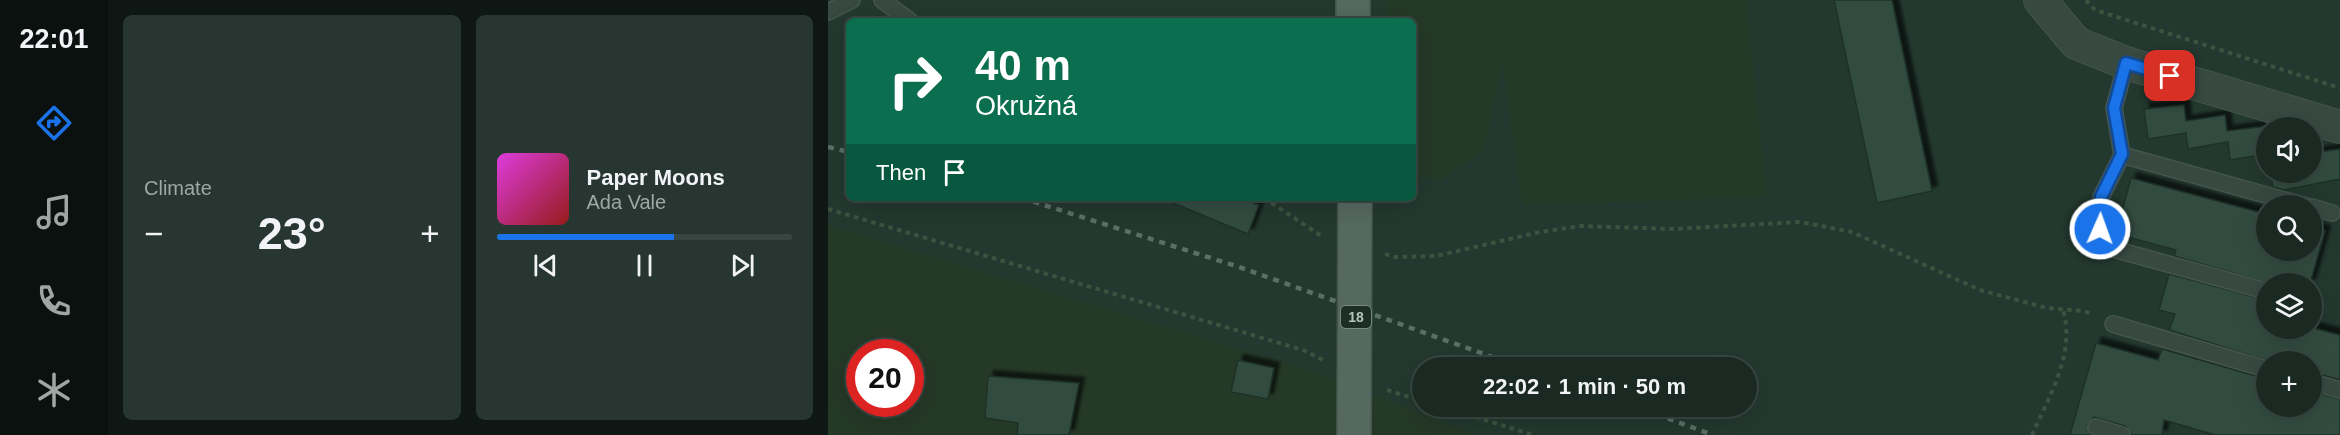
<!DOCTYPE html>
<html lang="en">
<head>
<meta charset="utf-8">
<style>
	body { margin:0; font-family:Arial,sans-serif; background:#273630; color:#f1f3f6; height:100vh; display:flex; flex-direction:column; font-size:22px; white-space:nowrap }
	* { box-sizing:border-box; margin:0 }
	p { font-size:20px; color:#9fa7a6 }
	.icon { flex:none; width:33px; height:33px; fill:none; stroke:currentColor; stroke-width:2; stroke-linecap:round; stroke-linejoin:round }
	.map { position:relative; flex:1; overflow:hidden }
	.side { display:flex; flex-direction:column; gap:15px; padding:15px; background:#0e1713; width:720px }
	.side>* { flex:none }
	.top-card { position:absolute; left:18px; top:18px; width:570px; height:183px; border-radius:9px; box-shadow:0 6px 24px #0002,0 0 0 2px #384641; background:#0b6e4f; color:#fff; overflow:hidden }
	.buttons { position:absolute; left:1428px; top:117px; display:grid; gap:12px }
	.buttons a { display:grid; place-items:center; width:66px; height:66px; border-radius:50%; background:#1a2a23; box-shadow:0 6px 24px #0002,0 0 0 2px #384641; font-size:30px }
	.speed { position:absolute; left:18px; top:339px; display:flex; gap:12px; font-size:30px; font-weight:700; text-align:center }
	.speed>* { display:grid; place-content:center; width:78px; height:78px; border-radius:50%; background:#1a2a23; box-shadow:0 6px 24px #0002,0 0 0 2px #384641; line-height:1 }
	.speed .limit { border:9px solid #d22; background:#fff; color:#111 }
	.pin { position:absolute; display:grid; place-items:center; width:51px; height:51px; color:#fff; margin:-26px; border-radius:12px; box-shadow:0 3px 9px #0006 }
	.me { position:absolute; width:66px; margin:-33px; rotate:2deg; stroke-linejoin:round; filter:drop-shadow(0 0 4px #0008) }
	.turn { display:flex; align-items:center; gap:21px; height:126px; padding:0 30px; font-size:27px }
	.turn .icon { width:78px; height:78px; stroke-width:2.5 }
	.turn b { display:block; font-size:42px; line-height:51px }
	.then { display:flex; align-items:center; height:57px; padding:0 30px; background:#0003; gap:12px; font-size:22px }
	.big { font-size:45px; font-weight:700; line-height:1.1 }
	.side .widget { flex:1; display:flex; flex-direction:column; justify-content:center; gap:9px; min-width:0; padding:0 21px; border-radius:9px; background:#273630 }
	.song { display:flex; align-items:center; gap:18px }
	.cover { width:72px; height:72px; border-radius:9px; background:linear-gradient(135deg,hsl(300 70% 55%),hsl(0 70% 35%)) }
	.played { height:6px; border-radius:3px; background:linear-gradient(90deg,#1a73e8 60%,#384641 60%) }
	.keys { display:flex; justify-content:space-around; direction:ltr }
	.heat { display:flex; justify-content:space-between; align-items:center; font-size:33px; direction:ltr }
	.side .tiles { flex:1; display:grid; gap:15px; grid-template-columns:repeat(2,1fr) }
	.trip { position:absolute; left:584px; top:357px; width:345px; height:60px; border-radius:30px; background:#1a2a23; box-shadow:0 6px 24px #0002,0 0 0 2px #384641; font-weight:700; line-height:60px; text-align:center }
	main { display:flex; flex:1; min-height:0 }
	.tab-bar { display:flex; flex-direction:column; width:108px; justify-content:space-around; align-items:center; background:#0a110e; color:#9fa7a6 }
	.tab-bar .icon { width:42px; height:42px }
	.tab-bar .on { color:#1a73e8 }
	.tab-bar b { font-size:27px; color:#f1f3f6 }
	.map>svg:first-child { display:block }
</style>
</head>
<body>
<main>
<nav class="tab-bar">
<b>22:01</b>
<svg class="icon on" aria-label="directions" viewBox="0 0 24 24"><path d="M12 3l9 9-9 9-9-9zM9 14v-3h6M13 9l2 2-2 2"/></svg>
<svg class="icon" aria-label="music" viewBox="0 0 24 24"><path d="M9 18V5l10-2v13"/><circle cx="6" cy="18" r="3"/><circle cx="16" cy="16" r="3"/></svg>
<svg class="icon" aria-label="phone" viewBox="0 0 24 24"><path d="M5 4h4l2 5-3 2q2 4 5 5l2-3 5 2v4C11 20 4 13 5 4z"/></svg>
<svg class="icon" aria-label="climate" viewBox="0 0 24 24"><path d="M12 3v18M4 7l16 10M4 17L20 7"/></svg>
</nav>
<section class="side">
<div class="tiles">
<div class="widget"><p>Climate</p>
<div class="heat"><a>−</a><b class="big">23°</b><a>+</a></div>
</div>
<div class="widget">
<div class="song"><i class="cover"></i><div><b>Paper Moons</b><p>Ada Vale</p></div></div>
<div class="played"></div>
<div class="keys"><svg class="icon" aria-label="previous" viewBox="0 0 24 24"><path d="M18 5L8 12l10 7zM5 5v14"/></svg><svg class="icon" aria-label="pause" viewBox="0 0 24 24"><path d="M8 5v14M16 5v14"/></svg><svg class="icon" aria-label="next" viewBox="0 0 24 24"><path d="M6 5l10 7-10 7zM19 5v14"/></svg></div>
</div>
</div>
</section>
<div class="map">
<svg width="1512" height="435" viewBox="0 0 1512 435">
	<defs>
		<filter id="shadow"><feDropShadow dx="5.5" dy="-5.5" stdDeviation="1.5" flood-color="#0009"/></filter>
	</defs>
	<rect width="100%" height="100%" fill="#23382f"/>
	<!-- green -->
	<g fill="#253927" fill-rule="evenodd">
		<path d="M 558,0 L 918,0 L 939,197 L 694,205 L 674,60 L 656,151 L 611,181 L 585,174 L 585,21 L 559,21 Z"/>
		<path d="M 0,225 L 481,370 L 649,435 L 0,435 ZM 32,352 L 82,352 L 82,404 L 32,404 Z"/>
	</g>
	<!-- building -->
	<g fill="#334c41" stroke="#1e3028" stroke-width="1.5" filter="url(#shadow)">
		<path d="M 1006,0 L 1064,0 L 1104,191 L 1049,203 Z"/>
		<path d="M 1356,105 L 1358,121 L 1397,115 L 1399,131 L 1438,126 L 1438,154 L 1402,160 L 1400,142 L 1360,149 L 1358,133 L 1320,139 L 1316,109 Z"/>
		<path d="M 1512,149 L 1512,179 L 1456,190 L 1445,187 L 1443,172 L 1484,172 L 1484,153 Z"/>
		<path d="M 1303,178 L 1438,214 L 1438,250 L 1484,250 L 1484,227 L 1497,231 L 1482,284 L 1444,284 L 1346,256 L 1348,250 L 1288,234 Z"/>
		<path d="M 333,198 L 413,198 L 431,205 L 420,234 Z"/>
		<path d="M 1341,274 L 1438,300 L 1438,328 L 1486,328 L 1512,335 L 1512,380 L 1484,372 L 1484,362 L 1444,362 L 1341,330 L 1347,314 L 1331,310 Z"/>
		<path d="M 1268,343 L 1330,360 L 1334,349 L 1438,379 L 1438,406 L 1484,406 L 1484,392 L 1512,399 L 1512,435 L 1387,435 L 1336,420 L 1334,435 L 1304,435 L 1297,426 L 1266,417 L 1259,425 L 1263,435 L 1242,435 Z"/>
		<path d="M 410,360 L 446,368 L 440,399 L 403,392 Z"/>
		<path d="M 160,376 L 251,383 L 241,435 L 189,435 L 190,423 L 157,418 Z"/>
	</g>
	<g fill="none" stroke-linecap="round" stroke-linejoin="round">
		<!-- service casing -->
		<g stroke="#43554d" stroke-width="18">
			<g id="service">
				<path d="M 54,0 L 82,21"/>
				<path d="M 0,12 L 24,0"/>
				<path d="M 1298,63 L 1286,108 L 1294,155 L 1478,206"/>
				<path d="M 1294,155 L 1273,197 L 1271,245 L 1438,291"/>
				<path d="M 1484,207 L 1504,213"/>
				<path d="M 1285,324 L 1438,369"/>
				<path d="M 1484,382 L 1512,390"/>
				<path d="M 1268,427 L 1294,435"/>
			</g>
		</g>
		<!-- minor casing -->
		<g stroke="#43554d" stroke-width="34">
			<path id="minor" d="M 1212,0 L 1248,43 L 1298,63 L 1512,127"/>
		</g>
		<!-- primary casing -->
		<g stroke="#43554d" stroke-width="36">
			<path id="primary" d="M 525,0 L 525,21"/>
		</g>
		<!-- path -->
		<g stroke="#3e523f" stroke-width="4" stroke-dasharray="4.5 4.5" stroke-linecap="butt">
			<path d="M 1258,0 L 1267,10 L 1512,88"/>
			<path d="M 436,198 L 495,237"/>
			<path d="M 0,209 L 475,350 L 495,360"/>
			<path d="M 557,254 L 567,257 L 608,256 L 712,232 L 753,226 L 847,229 L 973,222 L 1024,232 L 1152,290 L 1219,308 L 1255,311 L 1264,314"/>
			<path d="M 559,390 L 594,401"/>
			<path d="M 613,406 L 705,435"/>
			<path d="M 1204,435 C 1221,397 1248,352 1235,310"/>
		</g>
		<!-- service -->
		<use href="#service" stroke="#374941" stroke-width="15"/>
		<!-- minor -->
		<use href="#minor" stroke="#374941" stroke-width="32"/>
		<!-- primary -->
		<use href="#primary" stroke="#556960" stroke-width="33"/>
		<!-- rail -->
		<g stroke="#597066" stroke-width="4.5" stroke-dasharray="6 6" stroke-linecap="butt">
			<path d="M 0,147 L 21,152"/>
			<path d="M 194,198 L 408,266 L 696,368"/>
			<path d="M 806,406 L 885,435"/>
		</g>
		<!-- primary-bridge casing -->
		<g stroke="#43554d" stroke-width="36" stroke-linecap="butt">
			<path id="primary-bridge" d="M 526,435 L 527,198"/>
		</g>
		<!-- primary-bridge -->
		<use href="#primary-bridge" stroke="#556960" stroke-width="33"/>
	</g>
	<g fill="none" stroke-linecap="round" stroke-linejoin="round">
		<!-- route casing -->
		<g stroke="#114b97" stroke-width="15">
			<path id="route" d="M 1272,229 L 1273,197 L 1294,154 L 1286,108 L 1298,63 L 1342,76"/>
		</g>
		<!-- route -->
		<use href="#route" stroke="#1a73e8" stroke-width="10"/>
	</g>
	<g text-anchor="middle" stroke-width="6" stroke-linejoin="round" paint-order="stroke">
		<!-- shield labels -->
		<rect fill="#1c2e26" stroke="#859890" stroke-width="1.5" x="513" y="306" width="30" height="22" rx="4.5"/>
		<g font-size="14" font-weight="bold" fill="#b2c5bd">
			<text x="528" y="322">18</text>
		</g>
	</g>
</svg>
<div class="buttons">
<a><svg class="icon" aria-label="sound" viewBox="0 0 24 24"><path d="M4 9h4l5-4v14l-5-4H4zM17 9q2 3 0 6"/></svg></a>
<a><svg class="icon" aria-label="search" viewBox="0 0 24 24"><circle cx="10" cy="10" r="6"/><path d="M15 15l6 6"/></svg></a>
<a><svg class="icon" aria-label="layers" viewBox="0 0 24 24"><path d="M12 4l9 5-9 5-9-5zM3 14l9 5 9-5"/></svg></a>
<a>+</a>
</div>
<div class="speed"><div class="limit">20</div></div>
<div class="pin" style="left:1342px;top:76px;background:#d93025"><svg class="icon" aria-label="arrive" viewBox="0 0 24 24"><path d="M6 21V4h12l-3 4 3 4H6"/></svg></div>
<svg class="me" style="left:1272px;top:229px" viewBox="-20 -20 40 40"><circle r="17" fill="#1a73e8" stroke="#fff" stroke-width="3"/><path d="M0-11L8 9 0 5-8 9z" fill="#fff"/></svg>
<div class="trip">22:02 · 1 min · 50 m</div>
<div class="top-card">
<div class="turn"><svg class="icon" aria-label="right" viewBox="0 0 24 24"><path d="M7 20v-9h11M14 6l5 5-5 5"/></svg><div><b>40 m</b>Okružná</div></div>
<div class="then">Then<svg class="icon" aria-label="arrive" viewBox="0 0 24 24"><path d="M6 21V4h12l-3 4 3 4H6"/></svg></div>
</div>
</div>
</main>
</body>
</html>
